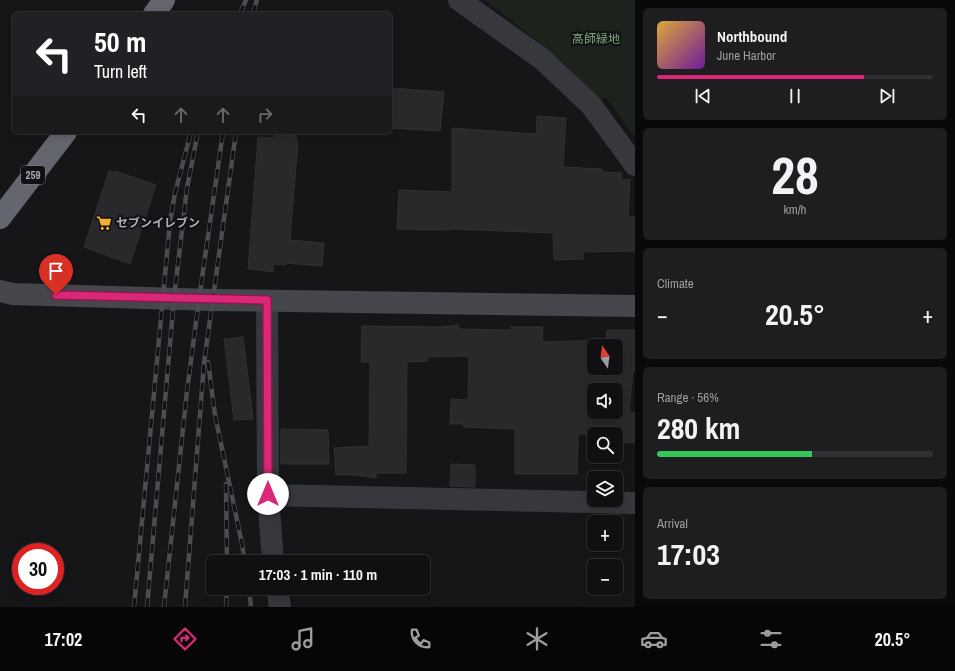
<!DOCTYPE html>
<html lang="en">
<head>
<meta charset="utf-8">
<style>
	body { margin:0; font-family:"Archivo Narrow","Noto Sans JP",sans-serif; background:#1e1e20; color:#f1f3f6; height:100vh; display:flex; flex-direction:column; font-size:15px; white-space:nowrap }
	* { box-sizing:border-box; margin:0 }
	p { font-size:13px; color:#9c9d9f }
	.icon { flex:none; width:22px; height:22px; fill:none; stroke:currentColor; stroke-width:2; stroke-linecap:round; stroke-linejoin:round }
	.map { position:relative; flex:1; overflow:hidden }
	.side { display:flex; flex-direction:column; gap:8px; padding:8px; background:#09090a; width:320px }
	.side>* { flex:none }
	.banner { position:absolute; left:12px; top:12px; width:380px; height:122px; border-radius:6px; box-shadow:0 2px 10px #0003,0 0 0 1px #303032; background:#202124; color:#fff; overflow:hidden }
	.needle { width:26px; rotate:346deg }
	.controls { position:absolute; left:587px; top:339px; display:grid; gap:8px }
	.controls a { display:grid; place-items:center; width:36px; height:36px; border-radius:6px; background:#101012; box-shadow:0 2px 10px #0003,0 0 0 1px #303032; font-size:20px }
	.speed { position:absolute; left:12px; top:543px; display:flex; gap:8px; font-size:20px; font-weight:700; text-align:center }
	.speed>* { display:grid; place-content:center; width:52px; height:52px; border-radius:50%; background:#101012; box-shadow:0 2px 10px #0003,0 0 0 1px #303032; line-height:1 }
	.speed .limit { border:6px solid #d22; background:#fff; color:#111 }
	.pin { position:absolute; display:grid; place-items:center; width:34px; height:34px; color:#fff; margin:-41px -17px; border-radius:50% 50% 50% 0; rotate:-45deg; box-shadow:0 0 4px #0007 }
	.pin .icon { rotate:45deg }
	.me { position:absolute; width:44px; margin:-22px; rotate:0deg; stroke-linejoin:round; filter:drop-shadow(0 0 3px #0008) }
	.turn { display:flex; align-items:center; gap:14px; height:84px; padding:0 16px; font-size:18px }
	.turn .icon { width:52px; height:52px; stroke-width:2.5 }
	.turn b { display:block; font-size:28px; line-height:34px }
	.lanes { display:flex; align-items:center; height:38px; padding:0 16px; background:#0003; justify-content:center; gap:20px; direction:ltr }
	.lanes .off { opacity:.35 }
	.big { font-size:30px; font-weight:800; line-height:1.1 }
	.side .card { flex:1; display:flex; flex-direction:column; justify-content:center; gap:6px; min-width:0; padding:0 14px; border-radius:6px; background:#1e1e20 }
	.side .dial { align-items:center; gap:0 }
	.dial b { font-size:52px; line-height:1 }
	.song { display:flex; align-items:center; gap:12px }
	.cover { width:48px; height:48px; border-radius:6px; background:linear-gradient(135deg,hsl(40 70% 55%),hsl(280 70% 35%)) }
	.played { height:4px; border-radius:2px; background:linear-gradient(90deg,#db2777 75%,#303032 75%) }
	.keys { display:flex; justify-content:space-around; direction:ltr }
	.heat { display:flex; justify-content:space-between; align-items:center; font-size:22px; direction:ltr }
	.charge { height:6px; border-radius:3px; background:linear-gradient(90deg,#34c759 56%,#303032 0) }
	.trip { position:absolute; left:206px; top:555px; width:224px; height:40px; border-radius:6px; background:#101012; box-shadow:0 2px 10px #0003,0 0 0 1px #303032; font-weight:800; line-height:40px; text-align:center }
	.menu { display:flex; height:64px; justify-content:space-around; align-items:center; background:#060607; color:#9c9d9f }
	.menu .icon { width:28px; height:28px }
	.menu .current { color:#db2777 }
	.menu b { font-size:18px; color:#f1f3f6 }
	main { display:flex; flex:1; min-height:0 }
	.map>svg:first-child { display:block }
</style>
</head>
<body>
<main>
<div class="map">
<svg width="635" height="607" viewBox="0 0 635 607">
	<rect width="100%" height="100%" fill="#161618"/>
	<!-- green -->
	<path fill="#1c231d" d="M 485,0 L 635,0 L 635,138 L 606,97 L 600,101 L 567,66 L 527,33 Z"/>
	<!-- building -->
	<g fill="#29292c" stroke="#303034" fill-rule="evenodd">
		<path d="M 390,88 L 444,92 L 440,131 L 390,128 Z"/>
		<path d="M 537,116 L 566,118 L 563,167 L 602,169 L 603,172 L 621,173 L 622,180 L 630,179 L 628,217 L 635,217 L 635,251 L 583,252 L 583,259 L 554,260 L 553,233 L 452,229 L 452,230 L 397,229 L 399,190 L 452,192 L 452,128 L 536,134 Z"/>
		<path d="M 275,132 L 296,132 L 296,140 L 298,141 L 290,240 L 324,243 L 322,266 L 286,263 L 286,265 L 273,264 L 273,272 L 248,269 L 258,137 L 274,138 Z"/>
		<path d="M 109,171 L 115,173 L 115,171 L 156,185 L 130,264 L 84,247 Z"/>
		<path d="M 459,325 L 459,329 L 511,330 L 511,327 L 543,327 L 542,342 L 606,340 L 607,330 L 635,330 L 635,371 L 633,371 L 629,412 L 635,413 L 635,443 L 616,442 L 616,434 L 578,434 L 577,474 L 515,474 L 515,429 L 464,427 L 463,424 L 450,424 L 451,399 L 468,400 L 469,356 L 428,357 L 428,361 L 407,362 L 406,473 L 376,473 L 376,478 L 355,475 L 336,475 L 334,448 L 369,446 L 370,362 L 361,362 L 362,326 L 441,327 ZM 594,346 L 616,346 L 616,368 L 594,368 ZM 594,390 L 616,390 L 616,412 L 594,412 Z"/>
		<path d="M 243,337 L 253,419 L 234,420 L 224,339 Z"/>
		<path d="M 281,429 L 328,430 L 329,464 L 281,464 Z"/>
		<path d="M 451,464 L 475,465 L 475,487 L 450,486 Z"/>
	</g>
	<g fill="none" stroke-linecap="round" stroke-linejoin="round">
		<!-- street -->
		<g stroke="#37383d" stroke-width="22">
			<path d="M 459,0 L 542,59 L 591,105 L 635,165"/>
			<path d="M 267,301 L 268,495 L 273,562"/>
			<path d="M 268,495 L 635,503"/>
			<path d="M 277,588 L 280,607"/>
		</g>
		<!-- secondary -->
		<path stroke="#45474d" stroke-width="22" d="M 0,291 L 13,294 L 213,300 L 635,306"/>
		<!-- highway -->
		<g stroke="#63666e" stroke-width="22">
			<path d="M 154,14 L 164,0"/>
			<path d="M 0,218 L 66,132"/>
		</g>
		<!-- rail casing -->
		<g stroke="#4a4c52" stroke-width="4.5">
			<g id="rail">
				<path d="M 240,14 L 246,0"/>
				<path d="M 253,14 L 257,0"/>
				<path d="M 208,362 L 215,415 L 242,544 L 245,562"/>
				<path d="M 226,484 L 227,562"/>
				<path d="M 249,588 L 251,607"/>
				<path d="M 134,607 L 170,222 L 175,193 L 191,132"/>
				<path d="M 147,607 L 174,298 L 187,188 L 198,132"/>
				<path d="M 164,607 L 187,391 L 199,299 L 223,132"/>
				<path d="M 185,607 L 204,363 L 236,132"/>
				<path d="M 226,607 L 227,588"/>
			</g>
		</g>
		<!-- rail -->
		<use href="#rail" stroke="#111113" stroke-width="3" stroke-dasharray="9" stroke-linecap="butt"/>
	</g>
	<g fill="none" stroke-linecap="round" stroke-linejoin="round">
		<!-- route casing -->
		<g stroke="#8e194d" stroke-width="10">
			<path id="route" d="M 56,295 L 267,300 L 268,494"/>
		</g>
		<!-- route -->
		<use href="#route" stroke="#db2777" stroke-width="7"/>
	</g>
	<!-- icons -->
	<defs>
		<g id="supermarket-bare" transform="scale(1.2)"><path d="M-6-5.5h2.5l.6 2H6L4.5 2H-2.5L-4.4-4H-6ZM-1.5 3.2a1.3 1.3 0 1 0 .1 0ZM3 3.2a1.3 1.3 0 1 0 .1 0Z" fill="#f2b134" stroke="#111113" stroke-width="2.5" paint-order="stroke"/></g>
	</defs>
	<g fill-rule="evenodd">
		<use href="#supermarket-bare" x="104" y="223"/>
	</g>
	<g text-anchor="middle" stroke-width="4" stroke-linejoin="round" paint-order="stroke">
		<!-- shield labels -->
		<rect fill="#111113" stroke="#7b7e86" stroke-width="1" x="21" y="166" width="24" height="18" rx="3"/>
		<g font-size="11" font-weight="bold" fill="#a8adb8">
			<text x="33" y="179">259</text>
		</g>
		<!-- park labels -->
		<g font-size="12" fill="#7fa381" stroke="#111113">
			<text x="596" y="43">高師緑地</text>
		</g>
		<!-- poi labels -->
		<g font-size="12" font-weight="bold" fill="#a8adb8" stroke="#111113" text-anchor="start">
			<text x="116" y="227">セブンイレブン</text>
		</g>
	</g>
</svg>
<div class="controls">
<a><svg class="needle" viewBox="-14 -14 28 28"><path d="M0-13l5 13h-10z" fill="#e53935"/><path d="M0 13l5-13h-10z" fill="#9c9d9f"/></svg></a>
<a><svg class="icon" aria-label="sound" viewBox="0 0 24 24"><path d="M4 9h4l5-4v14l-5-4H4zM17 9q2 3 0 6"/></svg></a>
<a><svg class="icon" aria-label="search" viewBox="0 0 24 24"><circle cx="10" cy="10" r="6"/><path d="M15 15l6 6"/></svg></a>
<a><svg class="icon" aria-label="layers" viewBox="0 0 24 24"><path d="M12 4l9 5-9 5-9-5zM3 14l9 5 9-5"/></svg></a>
<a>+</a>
<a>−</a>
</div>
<div class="speed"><div class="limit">30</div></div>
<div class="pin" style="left:56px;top:295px;background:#d93025"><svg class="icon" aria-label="arrive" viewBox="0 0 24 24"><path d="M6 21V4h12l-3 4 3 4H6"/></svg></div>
<svg class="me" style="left:268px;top:494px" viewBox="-20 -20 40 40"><circle r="19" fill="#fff"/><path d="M0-13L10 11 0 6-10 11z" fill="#db2777"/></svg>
<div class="trip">17:03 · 1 min · 110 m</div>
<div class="banner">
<div class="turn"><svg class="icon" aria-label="left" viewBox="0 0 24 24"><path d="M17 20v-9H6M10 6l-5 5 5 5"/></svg><div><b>50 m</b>Turn left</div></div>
<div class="lanes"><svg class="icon" aria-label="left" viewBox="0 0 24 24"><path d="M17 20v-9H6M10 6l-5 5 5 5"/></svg><svg class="icon off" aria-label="ahead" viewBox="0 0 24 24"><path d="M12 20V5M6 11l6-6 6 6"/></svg><svg class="icon off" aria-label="ahead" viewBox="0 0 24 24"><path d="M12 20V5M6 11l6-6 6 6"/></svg><svg class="icon off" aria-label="right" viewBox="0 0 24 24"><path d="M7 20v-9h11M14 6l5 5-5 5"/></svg></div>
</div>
</div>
<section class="side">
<div class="card">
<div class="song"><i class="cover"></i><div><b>Northbound</b><p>June Harbor</p></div></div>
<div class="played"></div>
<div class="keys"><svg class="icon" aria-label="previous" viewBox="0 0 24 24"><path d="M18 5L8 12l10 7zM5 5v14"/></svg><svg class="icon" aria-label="pause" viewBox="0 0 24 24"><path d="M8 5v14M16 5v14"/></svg><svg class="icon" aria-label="next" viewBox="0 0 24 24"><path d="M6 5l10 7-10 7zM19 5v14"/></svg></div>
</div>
<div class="card dial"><b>28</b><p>km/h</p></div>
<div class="card"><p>Climate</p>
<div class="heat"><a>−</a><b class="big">20.5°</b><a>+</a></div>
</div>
<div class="card"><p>Range · 56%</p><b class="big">280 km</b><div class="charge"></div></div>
<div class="card"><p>Arrival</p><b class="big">17:03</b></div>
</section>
</main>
<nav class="menu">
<b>17:02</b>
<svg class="icon current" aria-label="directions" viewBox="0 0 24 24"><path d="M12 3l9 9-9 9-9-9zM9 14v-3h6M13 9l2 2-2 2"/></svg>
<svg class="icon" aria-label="music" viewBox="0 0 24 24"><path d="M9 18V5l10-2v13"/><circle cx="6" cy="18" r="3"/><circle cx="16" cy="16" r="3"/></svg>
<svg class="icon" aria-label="phone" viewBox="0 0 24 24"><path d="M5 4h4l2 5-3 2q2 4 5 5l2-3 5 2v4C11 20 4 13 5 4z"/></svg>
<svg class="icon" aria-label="climate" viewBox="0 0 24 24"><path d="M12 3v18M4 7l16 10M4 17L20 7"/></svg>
<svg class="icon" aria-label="car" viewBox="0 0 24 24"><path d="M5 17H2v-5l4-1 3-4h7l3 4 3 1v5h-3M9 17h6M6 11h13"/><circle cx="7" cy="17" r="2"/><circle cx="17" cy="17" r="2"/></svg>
<svg class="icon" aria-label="filters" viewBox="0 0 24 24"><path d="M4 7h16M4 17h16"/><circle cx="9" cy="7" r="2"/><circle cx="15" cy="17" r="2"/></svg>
<b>20.5°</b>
</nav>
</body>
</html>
